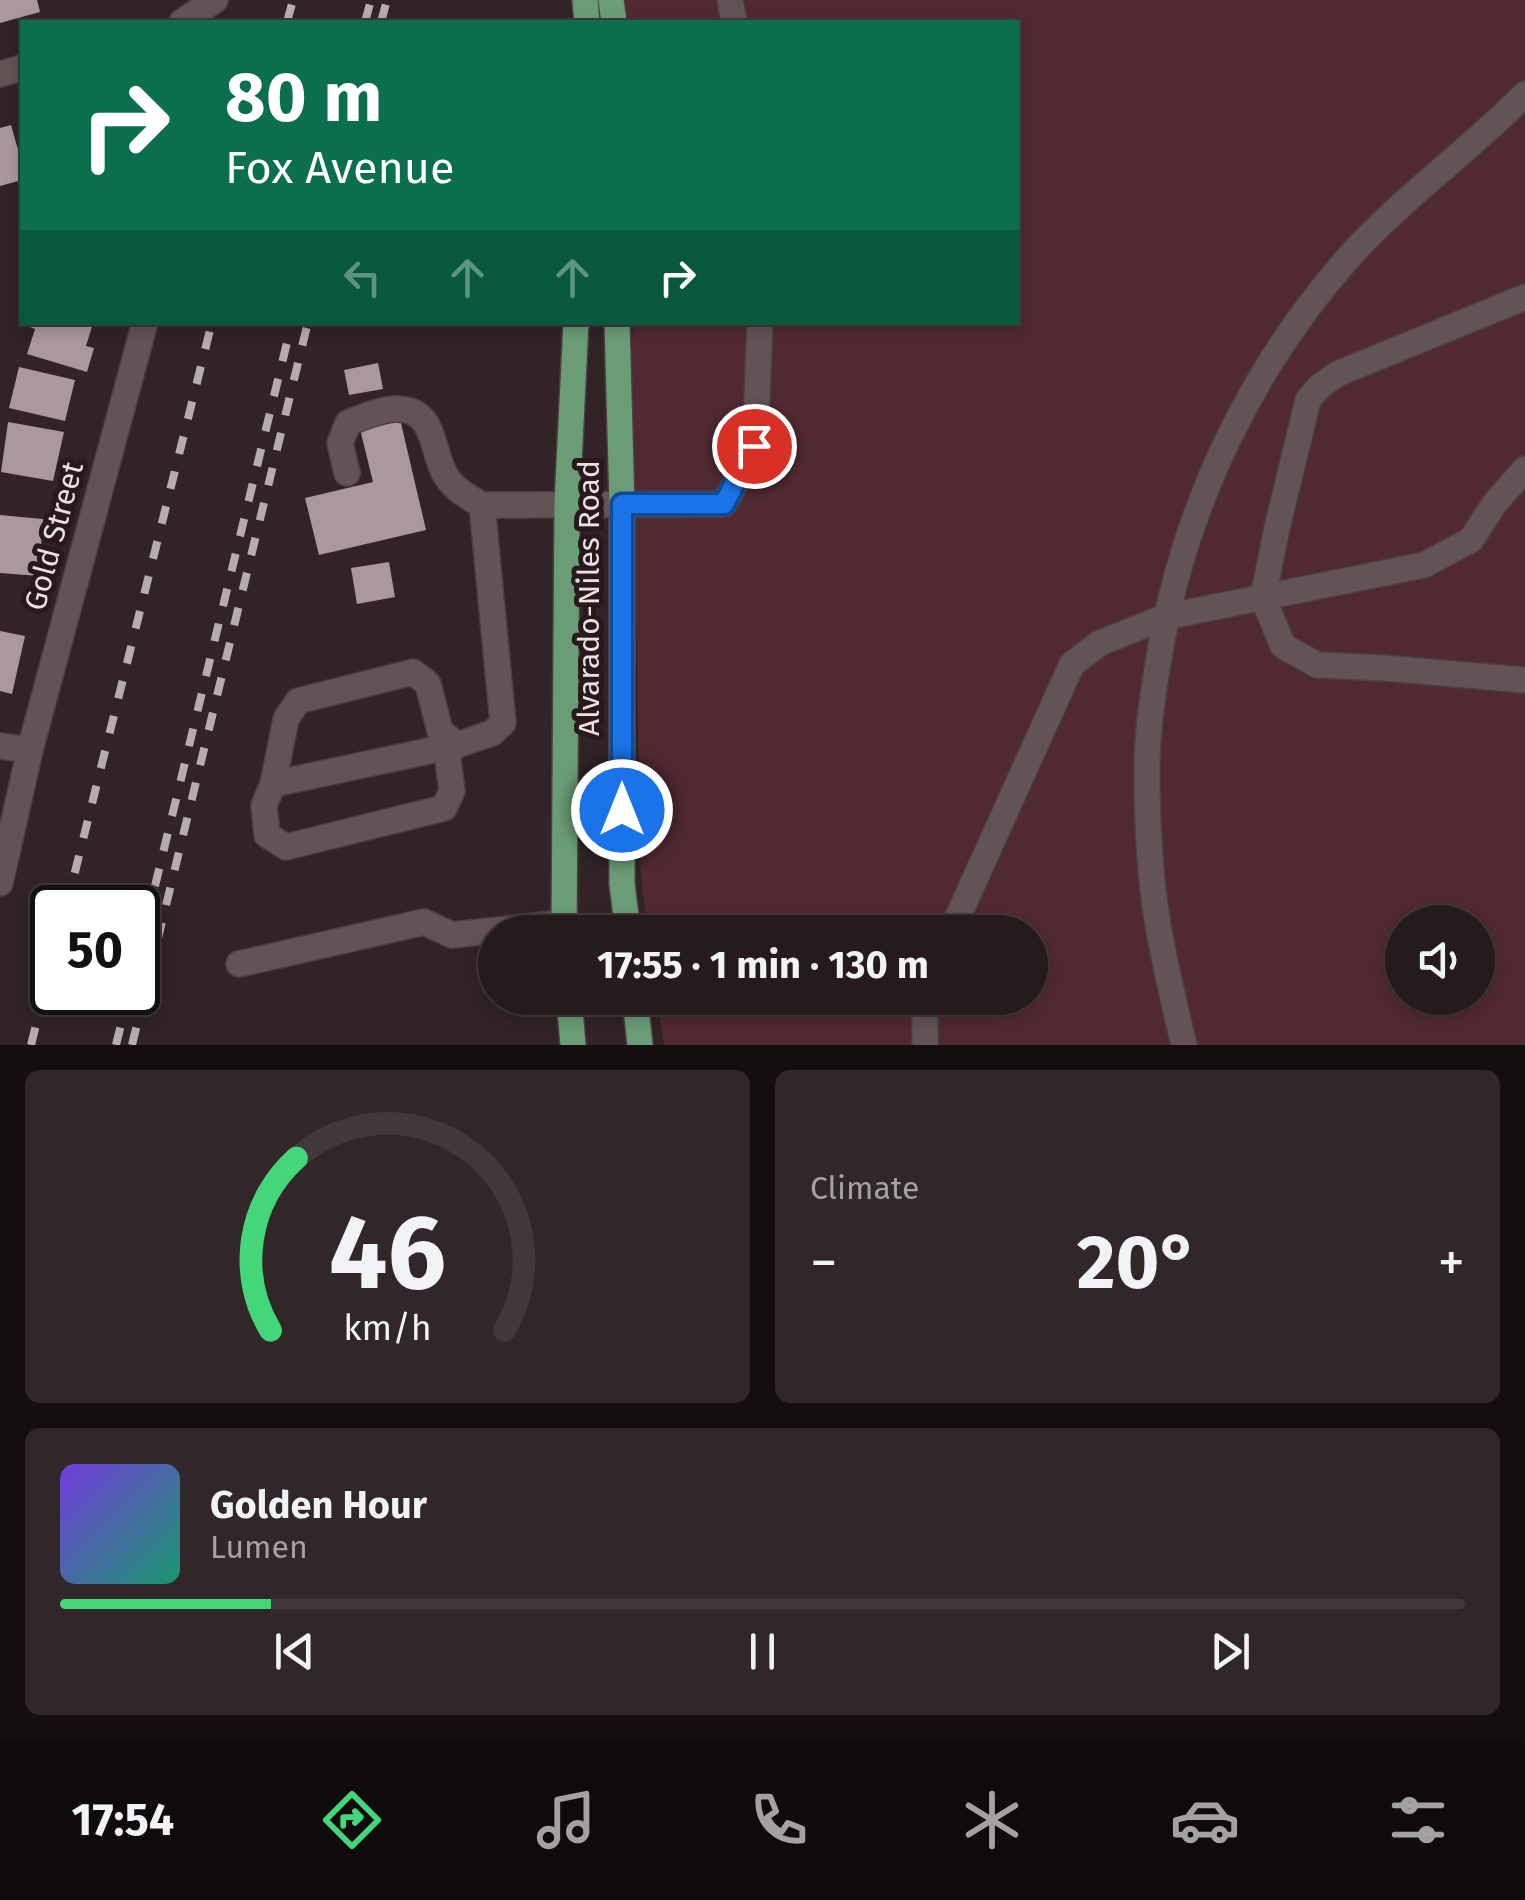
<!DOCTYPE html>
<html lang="en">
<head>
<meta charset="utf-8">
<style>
	body { margin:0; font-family:"Fira Sans",sans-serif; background:#312729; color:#f1f3f6; height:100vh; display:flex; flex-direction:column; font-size:38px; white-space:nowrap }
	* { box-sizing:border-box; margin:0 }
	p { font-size:32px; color:#a3a1a3 }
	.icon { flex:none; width:55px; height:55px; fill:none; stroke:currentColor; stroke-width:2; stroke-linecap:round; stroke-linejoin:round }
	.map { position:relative; height:1045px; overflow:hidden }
	.sheet { display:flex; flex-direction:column; gap:25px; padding:25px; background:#140e0f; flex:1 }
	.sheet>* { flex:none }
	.hud { position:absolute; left:20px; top:20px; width:1000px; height:305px; border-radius:0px; box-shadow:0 5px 15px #0003,0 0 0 2px #42383b; background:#0b6e4f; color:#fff; overflow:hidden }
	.controls { position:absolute; left:1385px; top:905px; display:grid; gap:20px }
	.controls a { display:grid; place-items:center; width:110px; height:110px; border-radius:50%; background:#251a1c; box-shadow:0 5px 15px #0003,0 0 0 2px #42383b; font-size:50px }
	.speed { position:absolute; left:30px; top:885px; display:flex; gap:20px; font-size:50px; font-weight:700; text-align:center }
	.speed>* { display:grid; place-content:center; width:130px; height:130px; border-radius:50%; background:#251a1c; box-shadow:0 5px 15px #0003,0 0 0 2px #42383b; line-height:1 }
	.speed .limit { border:5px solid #111; border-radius:15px; background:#fff; color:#111 }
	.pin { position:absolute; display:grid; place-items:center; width:85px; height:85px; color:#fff; margin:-42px; border:5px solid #fff; border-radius:50%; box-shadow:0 2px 10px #0007 }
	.me { position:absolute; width:110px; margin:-55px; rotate:0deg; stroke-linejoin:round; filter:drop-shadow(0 0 8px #0008) }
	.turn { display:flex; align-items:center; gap:35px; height:210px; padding:0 40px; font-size:45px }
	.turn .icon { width:130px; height:130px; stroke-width:2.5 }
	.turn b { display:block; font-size:70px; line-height:85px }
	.lanes { display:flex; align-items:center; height:95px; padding:0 40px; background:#0003; justify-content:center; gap:50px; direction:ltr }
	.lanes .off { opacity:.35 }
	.big { font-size:75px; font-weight:700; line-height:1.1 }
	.sheet .widget { flex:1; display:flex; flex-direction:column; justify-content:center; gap:15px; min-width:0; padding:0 35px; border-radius:15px; background:#312729 }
	.sheet .dial { align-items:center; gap:0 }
	.dial svg { height:260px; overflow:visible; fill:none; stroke:#42383b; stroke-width:7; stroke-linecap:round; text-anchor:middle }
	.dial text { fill:#f1f3f6; stroke:none }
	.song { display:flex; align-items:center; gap:30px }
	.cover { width:120px; height:120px; border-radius:15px; background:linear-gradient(135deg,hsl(260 70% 55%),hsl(160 70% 35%)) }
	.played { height:10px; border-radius:5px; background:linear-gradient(90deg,#44d77a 15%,#42383b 15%) }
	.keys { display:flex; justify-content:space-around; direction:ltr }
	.heat { display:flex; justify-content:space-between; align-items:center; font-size:55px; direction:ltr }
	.sheet .tiles { flex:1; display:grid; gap:25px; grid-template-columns:1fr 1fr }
	.widget:last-child { grid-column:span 2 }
	.trip { position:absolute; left:478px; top:915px; width:570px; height:100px; border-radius:50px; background:#251a1c; box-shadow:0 5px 15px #0003,0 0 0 2px #42383b; font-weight:700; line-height:100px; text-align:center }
	.tabs { display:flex; height:160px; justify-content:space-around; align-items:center; background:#0f0a0b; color:#a3a1a3 }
	.tabs .icon { width:70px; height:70px }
	.tabs .current { color:#44d77a }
	.tabs b { font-size:45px; color:#f1f3f6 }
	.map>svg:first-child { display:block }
</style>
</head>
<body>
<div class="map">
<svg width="1525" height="1045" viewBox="0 0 1525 1045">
	<rect width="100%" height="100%" fill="#312326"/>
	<!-- green -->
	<path fill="#502932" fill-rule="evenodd" d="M 608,0 L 1525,0 L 1525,1045 L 664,1045 L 657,998 L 1030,998 L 1030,932 L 648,932 L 641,878 L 631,357 L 633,323 L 1018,322 L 1018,22 L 617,22 ZM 1402,922 L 1478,922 L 1478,998 L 1402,998 Z"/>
	<!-- building -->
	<g fill="#aa989c">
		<path d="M 0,0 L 37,0 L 40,12 L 0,23 Z"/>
		<path d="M 11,125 L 22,164 L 22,180 L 0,186 L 0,128 Z"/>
		<path d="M 18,322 L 93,323 L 86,346 L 94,348 L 87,372 L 27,354 L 35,329 Z"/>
		<path d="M 378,363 L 383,389 L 349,395 L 344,370 Z"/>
		<path d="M 19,367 L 75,380 L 65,421 L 9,408 Z"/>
		<path d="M 400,419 L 426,530 L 319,555 L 305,498 L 373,482 L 360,429 Z"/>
		<path d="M 8,422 L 64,432 L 53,481 L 1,472 Z"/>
		<path d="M 0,515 L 43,519 L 39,576 L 0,573 Z"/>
		<path d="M 389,562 L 395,597 L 357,604 L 351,568 Z"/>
		<path d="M 0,631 L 25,636 L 12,694 L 0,691 Z"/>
	</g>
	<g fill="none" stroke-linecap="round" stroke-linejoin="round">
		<!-- minor casing -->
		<g stroke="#4b3f42" stroke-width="28">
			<g id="minor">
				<path d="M 730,0 L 734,22"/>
				<path d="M 182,22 L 215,0"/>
				<path d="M 0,74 L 22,68"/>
				<path d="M 1525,297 L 1337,374 L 1320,386 L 1308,400 L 1277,528 L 1263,598 L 1283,646 L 1317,665 L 1384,668 L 1525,680"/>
				<path d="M 347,473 L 340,443 L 348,423 C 375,412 415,394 430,432 C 436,446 438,463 446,476 C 455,490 468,497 482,505"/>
				<path d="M 0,746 L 30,750"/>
				<path d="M 273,784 L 286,719 L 298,701 L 413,672 L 428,684 L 440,731 L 457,745 L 447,753 L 452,791 L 444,808 L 286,847 L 267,835 L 264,805 L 273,784 L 457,745 L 492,733 L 503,723 L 482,505 L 724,504 L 755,447 L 760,322"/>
				<path d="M 0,883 L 30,750 L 145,322"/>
				<path d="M 951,932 L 1072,664 L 1100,643 L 1165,617 L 1424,565 L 1471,540 L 1495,503 L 1525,469"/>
				<path d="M 239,964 L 424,922 L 452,935 L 563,923"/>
				<path d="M 925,1045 L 925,998"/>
				<path d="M 1184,1045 C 1174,1003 1164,962 1157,919 C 1149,870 1147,819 1147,769 C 1147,734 1152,698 1158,664 C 1182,509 1252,363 1358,247 C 1410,192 1472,148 1525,94"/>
			</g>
		</g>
		<!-- major casing -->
		<g stroke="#4b3f42" stroke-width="28">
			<g id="major">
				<path d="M 585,0 L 587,22"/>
				<path d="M 611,0 L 614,22"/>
				<path d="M 617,322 L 622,504 L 622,884 L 628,932"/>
				<path d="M 564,932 L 567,504 L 576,322"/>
				<path d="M 569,998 L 573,1045"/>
				<path d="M 635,998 L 640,1045"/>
			</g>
		</g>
		<!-- minor -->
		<use href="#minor" stroke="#635356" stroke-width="25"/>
		<!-- major -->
		<use href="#major" stroke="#6a9d75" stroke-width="25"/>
		<!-- rail -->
		<g stroke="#b6abad" stroke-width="8" stroke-dasharray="18 18" stroke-linecap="butt">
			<path d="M 287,22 L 293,0"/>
			<path d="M 365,22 L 371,0"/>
			<path d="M 381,22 L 387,0"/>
			<path d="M 66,908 L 212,322"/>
			<path d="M 138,956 L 292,322"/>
			<path d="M 31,1045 L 52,961"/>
			<path d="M 116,1045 L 129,992"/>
			<path d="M 132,1045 L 308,322"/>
		</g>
	</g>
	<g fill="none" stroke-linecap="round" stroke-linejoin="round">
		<!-- route casing -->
		<g stroke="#114b97" stroke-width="25">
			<path id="route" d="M 622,810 L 622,504 L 724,504 L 754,446"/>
		</g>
		<!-- route -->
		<use href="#route" stroke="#1a73e8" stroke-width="18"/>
	</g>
	<g text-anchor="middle" stroke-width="10" stroke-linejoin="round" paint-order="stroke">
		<!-- street labels -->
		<g font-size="30" fill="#ebe1e3" stroke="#27191c">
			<text transform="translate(54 536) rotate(-75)" y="10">Gold Street</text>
			<text transform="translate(589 598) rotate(-90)" y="10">Alvarado-Niles Road</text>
		</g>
	</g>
</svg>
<div class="controls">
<a><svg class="icon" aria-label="sound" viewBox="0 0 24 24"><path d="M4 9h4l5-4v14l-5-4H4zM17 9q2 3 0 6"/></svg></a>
</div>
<div class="speed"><div class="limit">50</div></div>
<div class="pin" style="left:754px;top:446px;background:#d93025"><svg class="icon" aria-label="arrive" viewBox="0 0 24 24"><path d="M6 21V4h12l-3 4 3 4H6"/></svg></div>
<svg class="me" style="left:622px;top:810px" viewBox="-20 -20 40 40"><circle r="17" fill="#1a73e8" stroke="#fff" stroke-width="3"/><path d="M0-11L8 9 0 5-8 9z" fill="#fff"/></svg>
<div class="trip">17:55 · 1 min · 130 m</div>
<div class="hud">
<div class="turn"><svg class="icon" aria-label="right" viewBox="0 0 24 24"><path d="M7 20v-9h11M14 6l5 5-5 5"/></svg><div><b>80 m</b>Fox Avenue</div></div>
<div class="lanes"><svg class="icon off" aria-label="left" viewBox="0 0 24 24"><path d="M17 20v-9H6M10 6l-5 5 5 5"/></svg><svg class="icon off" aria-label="ahead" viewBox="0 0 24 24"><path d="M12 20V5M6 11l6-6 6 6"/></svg><svg class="icon off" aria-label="ahead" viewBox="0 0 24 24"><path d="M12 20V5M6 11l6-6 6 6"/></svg><svg class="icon" aria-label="right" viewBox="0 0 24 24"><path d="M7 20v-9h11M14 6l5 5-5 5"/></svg></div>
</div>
</div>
<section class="sheet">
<div class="tiles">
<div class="widget dial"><svg viewBox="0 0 100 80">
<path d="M14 69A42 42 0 1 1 86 69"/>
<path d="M14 69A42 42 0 0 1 22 16" stroke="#44d77a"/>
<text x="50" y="56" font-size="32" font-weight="700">46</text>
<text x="50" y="72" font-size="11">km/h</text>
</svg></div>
<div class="widget"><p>Climate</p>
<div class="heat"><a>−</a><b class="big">20°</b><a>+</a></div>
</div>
<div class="widget">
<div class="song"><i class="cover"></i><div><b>Golden Hour</b><p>Lumen</p></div></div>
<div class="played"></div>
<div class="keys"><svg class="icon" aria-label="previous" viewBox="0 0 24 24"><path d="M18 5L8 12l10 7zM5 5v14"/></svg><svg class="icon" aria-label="pause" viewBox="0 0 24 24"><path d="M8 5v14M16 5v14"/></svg><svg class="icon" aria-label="next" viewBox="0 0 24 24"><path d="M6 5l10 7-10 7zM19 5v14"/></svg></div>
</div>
</div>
</section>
<nav class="tabs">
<b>17:54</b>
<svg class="icon current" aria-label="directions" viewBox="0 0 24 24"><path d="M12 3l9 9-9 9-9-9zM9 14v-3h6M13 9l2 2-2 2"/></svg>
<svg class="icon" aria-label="music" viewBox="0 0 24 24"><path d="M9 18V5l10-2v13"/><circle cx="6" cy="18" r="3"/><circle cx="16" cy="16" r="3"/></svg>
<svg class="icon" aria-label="phone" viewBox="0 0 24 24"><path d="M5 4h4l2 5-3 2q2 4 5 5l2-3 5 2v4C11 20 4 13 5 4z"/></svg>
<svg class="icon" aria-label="climate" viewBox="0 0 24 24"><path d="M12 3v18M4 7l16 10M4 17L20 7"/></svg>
<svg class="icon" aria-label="car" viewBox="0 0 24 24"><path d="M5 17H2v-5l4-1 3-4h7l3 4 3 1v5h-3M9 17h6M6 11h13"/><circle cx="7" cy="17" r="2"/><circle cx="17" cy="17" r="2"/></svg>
<svg class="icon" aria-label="filters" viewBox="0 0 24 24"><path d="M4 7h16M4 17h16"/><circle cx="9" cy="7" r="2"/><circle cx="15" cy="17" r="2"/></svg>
</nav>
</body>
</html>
